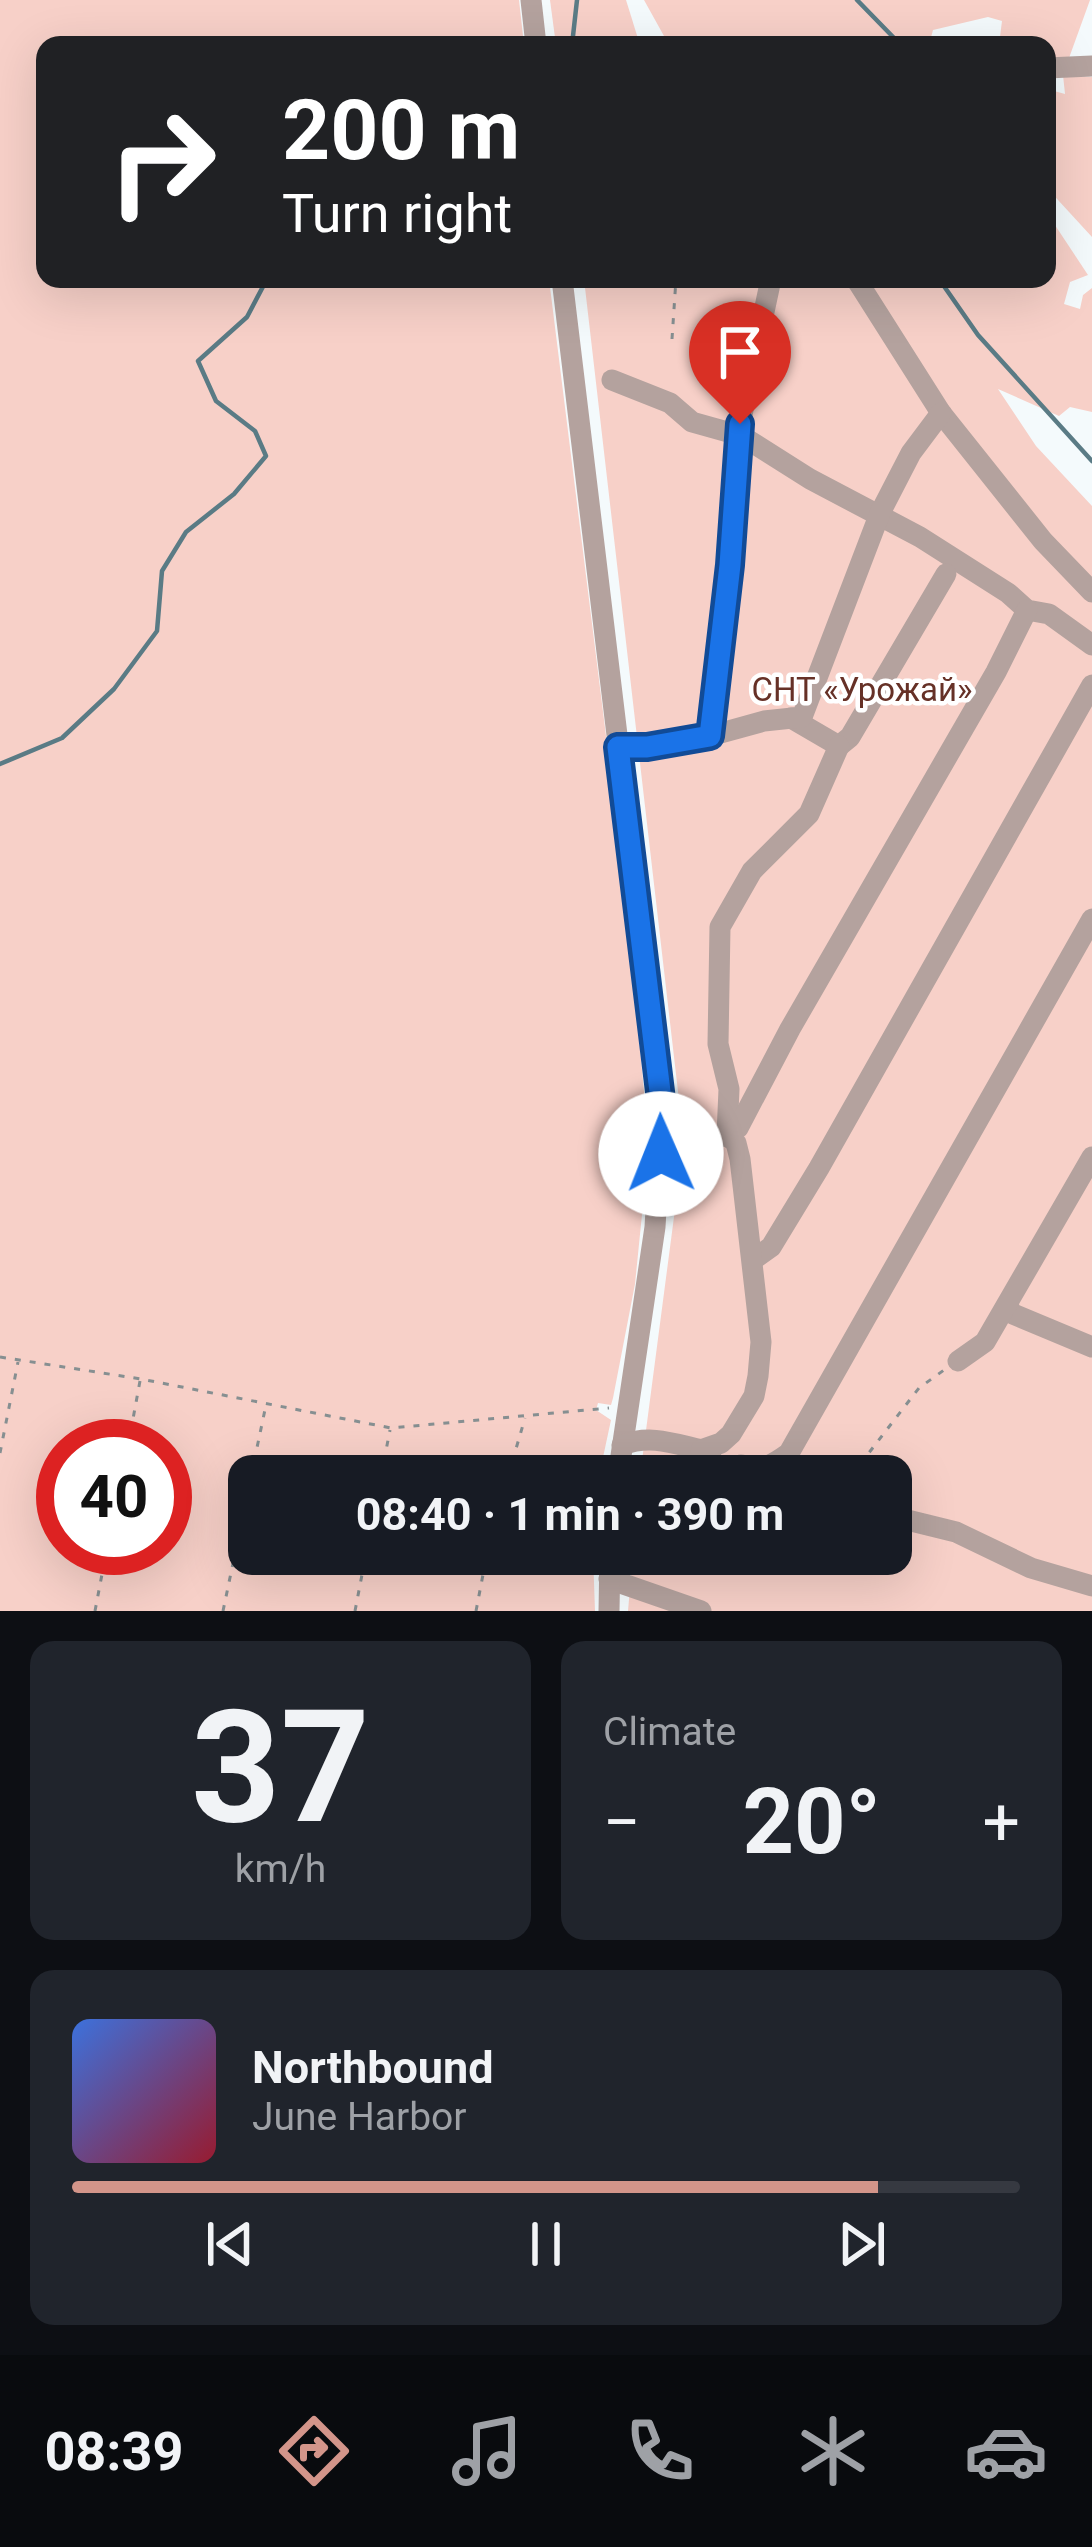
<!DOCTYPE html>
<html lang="en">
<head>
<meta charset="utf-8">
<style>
	body { margin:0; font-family:Roboto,sans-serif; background:#20242c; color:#f1f3f6; height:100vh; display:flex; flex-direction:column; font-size:45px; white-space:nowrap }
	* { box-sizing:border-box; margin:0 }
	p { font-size:39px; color:#9ea1a6 }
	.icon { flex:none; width:66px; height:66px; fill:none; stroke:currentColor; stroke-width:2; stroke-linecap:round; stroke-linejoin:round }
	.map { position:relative; height:1611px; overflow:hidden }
	.drawer { display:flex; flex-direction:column; gap:30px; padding:30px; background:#0d0f14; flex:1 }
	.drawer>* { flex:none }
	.guide { position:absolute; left:36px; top:36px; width:1020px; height:252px; border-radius:24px; box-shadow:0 12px 48px #0002; background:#202124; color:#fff; overflow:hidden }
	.speed { position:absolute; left:36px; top:1419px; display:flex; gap:24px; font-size:60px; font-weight:700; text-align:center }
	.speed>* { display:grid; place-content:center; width:156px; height:156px; border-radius:50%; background:#171b24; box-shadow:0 12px 48px #0002; line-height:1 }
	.speed .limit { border:18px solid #d22; background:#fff; color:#111 }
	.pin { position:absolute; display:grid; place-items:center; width:102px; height:102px; color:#fff; margin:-123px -51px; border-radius:50% 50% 50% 0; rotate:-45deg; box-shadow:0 0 12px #0007 }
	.pin .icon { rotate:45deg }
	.me { position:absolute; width:132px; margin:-66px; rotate:359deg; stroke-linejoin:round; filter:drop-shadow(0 0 9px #0008) }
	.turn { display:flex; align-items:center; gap:42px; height:252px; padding:0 48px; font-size:54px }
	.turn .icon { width:156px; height:156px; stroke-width:2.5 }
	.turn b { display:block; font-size:84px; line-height:102px }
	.big { font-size:90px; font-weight:700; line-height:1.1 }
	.drawer .tile { flex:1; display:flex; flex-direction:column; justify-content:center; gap:18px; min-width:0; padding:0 42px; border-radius:24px; background:#20242c }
	.drawer .dial { align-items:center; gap:0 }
	.dial b { font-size:156px; line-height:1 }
	.song { display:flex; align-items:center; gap:36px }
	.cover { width:144px; height:144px; border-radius:18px; background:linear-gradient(135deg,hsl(220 70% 55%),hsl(350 70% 35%)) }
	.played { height:12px; border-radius:6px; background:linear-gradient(90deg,#d3958a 85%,#363941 85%) }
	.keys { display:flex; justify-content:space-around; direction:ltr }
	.heat { display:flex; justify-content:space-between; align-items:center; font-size:66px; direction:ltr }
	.drawer .tiles { flex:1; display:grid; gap:30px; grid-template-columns:1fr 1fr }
	.tile:last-child { grid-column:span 2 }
	.trip { position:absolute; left:228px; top:1455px; width:684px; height:120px; border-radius:24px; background:#171b24; box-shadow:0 12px 48px #0002; font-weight:700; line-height:120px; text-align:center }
	.menu { display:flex; height:192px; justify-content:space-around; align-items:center; background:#090b0e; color:#9ea1a6 }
	.menu .icon { width:84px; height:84px }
	.menu .on { color:#d3958a }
	.menu b { font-size:54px; color:#f1f3f6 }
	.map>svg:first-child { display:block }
</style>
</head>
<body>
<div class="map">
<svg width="1092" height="1611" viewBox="0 0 1092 1611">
	<rect width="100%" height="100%" fill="#f4fafc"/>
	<!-- green -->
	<g fill="#f7d0c8" fill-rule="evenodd">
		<path d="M 0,0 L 519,0 L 524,45 L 45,45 L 45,279 L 549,279 L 625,888 L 649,1145 L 635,1284 L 613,1398 L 611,1405 L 598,1403 L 596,1410 L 611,1420 L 599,1476 L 249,1476 L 249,1554 L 593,1554 L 595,1611 L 0,1611 ZM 63,1446 L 165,1446 L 165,1548 L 63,1548 Z"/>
		<path d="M 550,0 L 626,0 L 640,45 L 556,45 Z"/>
		<path d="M 644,0 L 1090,0 L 1069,58 L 1047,58 L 1047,45 L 999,45 L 1002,21 L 988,17 L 933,30 L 929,45 L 669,45 Z"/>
		<path d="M 1063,75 L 1092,77 L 1092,237 L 1047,188 L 1047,89 L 1065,94 Z"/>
		<path d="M 1047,213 L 1088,275 L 1070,282 L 1064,304 L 1080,309 L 1083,295 L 1092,288 L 1092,412 L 1070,407 L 1059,416 L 998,389 L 1036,446 L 1092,506 L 1092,583 C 1003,491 932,385 861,279 L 1047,279 Z"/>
		<path d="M 584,279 L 845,279 L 939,417 L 1092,596 L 1092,1611 L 628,1611 L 633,1554 L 891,1554 L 891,1476 L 640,1476 L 677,1194 L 679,1100 Z"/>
	</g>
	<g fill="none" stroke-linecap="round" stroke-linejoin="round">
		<!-- stream -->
		<g stroke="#5a7b85" stroke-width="4.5">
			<path d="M 857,0 L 895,39 L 894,45"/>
			<path d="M 572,45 L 577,0"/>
			<path d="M 939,279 L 978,335 L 1092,461"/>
			<path d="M 0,764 L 62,738 L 114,689 L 157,631 L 162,571 L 186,532 L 234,494 L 266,456 L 255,431 L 216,401 L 198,361 L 247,317 L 267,279"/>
		</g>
		<!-- path -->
		<g stroke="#868f91" stroke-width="3" stroke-dasharray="6 9" stroke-linecap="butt">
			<path d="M 672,339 L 676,279"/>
			<path d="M 0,1357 L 141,1379 L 391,1428 L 609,1408"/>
			<path d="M 128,1446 L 140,1381"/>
			<path d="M 0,1453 L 18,1362"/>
			<path d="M 251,1476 L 266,1405"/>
			<path d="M 381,1476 L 390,1430"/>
			<path d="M 508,1476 L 525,1418"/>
			<path d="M 851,1476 L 919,1388 L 944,1370"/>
			<path d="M 95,1611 L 107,1548"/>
			<path d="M 223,1611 L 249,1487"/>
			<path d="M 355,1611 L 366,1554"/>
			<path d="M 476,1611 L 487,1554"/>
		</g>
		<!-- minor -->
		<g stroke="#b4a29e" stroke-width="21">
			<path d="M 531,0 L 536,45"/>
			<path d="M 1047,68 L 1092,66"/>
			<path d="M 562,279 L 662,1108 L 655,1227 L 618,1476"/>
			<path d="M 856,279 L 941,413 L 1043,541 L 1092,592"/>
			<path d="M 612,380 L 670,403 L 692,422 L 742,436 L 810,479 L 920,537 L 1008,593 L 1027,610 L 1049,614 L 1092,645"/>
			<path d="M 791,718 L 839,746 L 850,737 L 946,574"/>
			<path d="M 710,736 L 764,721 L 802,717 L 880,513 L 911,453 L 941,413"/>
			<path d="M 618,747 L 647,747 L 710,736 L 730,565 L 740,424 L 771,279"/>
			<path d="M 661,1153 L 727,1135 L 729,1089 L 718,1044 L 720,927 L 752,871 L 809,814 L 839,746"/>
			<path d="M 754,1259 L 771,1247 L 819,1168 L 1092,685"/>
			<path d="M 1008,1307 L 1013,1314 L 1092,1347"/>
			<path d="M 958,1361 L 985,1342 L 1092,1157"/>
			<path d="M 622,1445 C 654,1433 679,1446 711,1452"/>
			<path d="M 701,1450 L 721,1443 L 731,1434 L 754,1396 L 758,1376 L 761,1342 L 740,1159 L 736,1143 L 727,1135 L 738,1128 L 790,1029 L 996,672 L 1027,610"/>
			<path d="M 741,1465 C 763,1471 771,1466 789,1453 L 1092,919"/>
			<path d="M 891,1516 L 956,1532 L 1031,1568 L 1092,1586"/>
			<path d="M 609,1579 L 701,1611"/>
			<path d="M 609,1611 L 610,1554"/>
		</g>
	</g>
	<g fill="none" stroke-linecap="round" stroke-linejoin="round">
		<!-- route casing -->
		<g stroke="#114b97" stroke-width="30">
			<path id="route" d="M 661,1154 L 662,1108 L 618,747 L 647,747 L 710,736 L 730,565 L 740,424"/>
		</g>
		<!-- route -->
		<use href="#route" stroke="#1a73e8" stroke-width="21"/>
	</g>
	<g text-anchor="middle" stroke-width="9" stroke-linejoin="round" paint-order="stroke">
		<!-- park labels -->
		<g font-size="33" fill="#663127" stroke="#fff">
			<text x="862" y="701">СНТ «Урожай»</text>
		</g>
	</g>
</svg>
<div class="speed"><div class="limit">40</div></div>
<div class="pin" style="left:740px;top:424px;background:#d93025"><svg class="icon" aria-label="arrive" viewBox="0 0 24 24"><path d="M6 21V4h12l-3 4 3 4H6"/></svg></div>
<svg class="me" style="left:661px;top:1154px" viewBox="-20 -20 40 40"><circle r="19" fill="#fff"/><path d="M0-13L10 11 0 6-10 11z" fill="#1a73e8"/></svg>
<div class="trip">08:40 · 1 min · 390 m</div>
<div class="guide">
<div class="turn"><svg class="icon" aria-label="right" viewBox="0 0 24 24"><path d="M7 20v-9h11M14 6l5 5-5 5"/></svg><div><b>200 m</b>Turn right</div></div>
</div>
</div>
<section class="drawer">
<div class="tiles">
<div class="tile dial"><b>37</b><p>km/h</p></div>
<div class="tile"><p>Climate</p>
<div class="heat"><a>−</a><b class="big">20°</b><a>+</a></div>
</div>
<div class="tile">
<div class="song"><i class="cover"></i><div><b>Northbound</b><p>June Harbor</p></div></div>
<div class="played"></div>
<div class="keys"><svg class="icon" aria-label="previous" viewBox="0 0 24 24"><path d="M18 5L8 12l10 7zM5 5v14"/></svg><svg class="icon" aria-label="pause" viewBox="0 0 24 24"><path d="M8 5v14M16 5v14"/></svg><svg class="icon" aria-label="next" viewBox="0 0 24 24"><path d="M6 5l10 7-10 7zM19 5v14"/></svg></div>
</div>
</div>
</section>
<nav class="menu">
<b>08:39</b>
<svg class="icon on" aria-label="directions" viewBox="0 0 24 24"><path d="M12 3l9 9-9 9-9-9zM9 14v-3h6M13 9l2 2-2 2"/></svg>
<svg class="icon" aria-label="music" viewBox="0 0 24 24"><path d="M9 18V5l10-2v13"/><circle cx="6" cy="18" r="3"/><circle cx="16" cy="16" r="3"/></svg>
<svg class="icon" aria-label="phone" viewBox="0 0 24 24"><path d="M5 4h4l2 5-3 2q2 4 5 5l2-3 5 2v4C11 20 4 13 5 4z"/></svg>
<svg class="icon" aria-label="climate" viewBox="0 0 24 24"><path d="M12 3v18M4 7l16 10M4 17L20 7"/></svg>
<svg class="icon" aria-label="car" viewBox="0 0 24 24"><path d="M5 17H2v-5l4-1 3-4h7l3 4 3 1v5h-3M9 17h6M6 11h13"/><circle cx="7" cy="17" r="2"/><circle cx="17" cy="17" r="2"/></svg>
</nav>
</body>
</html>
